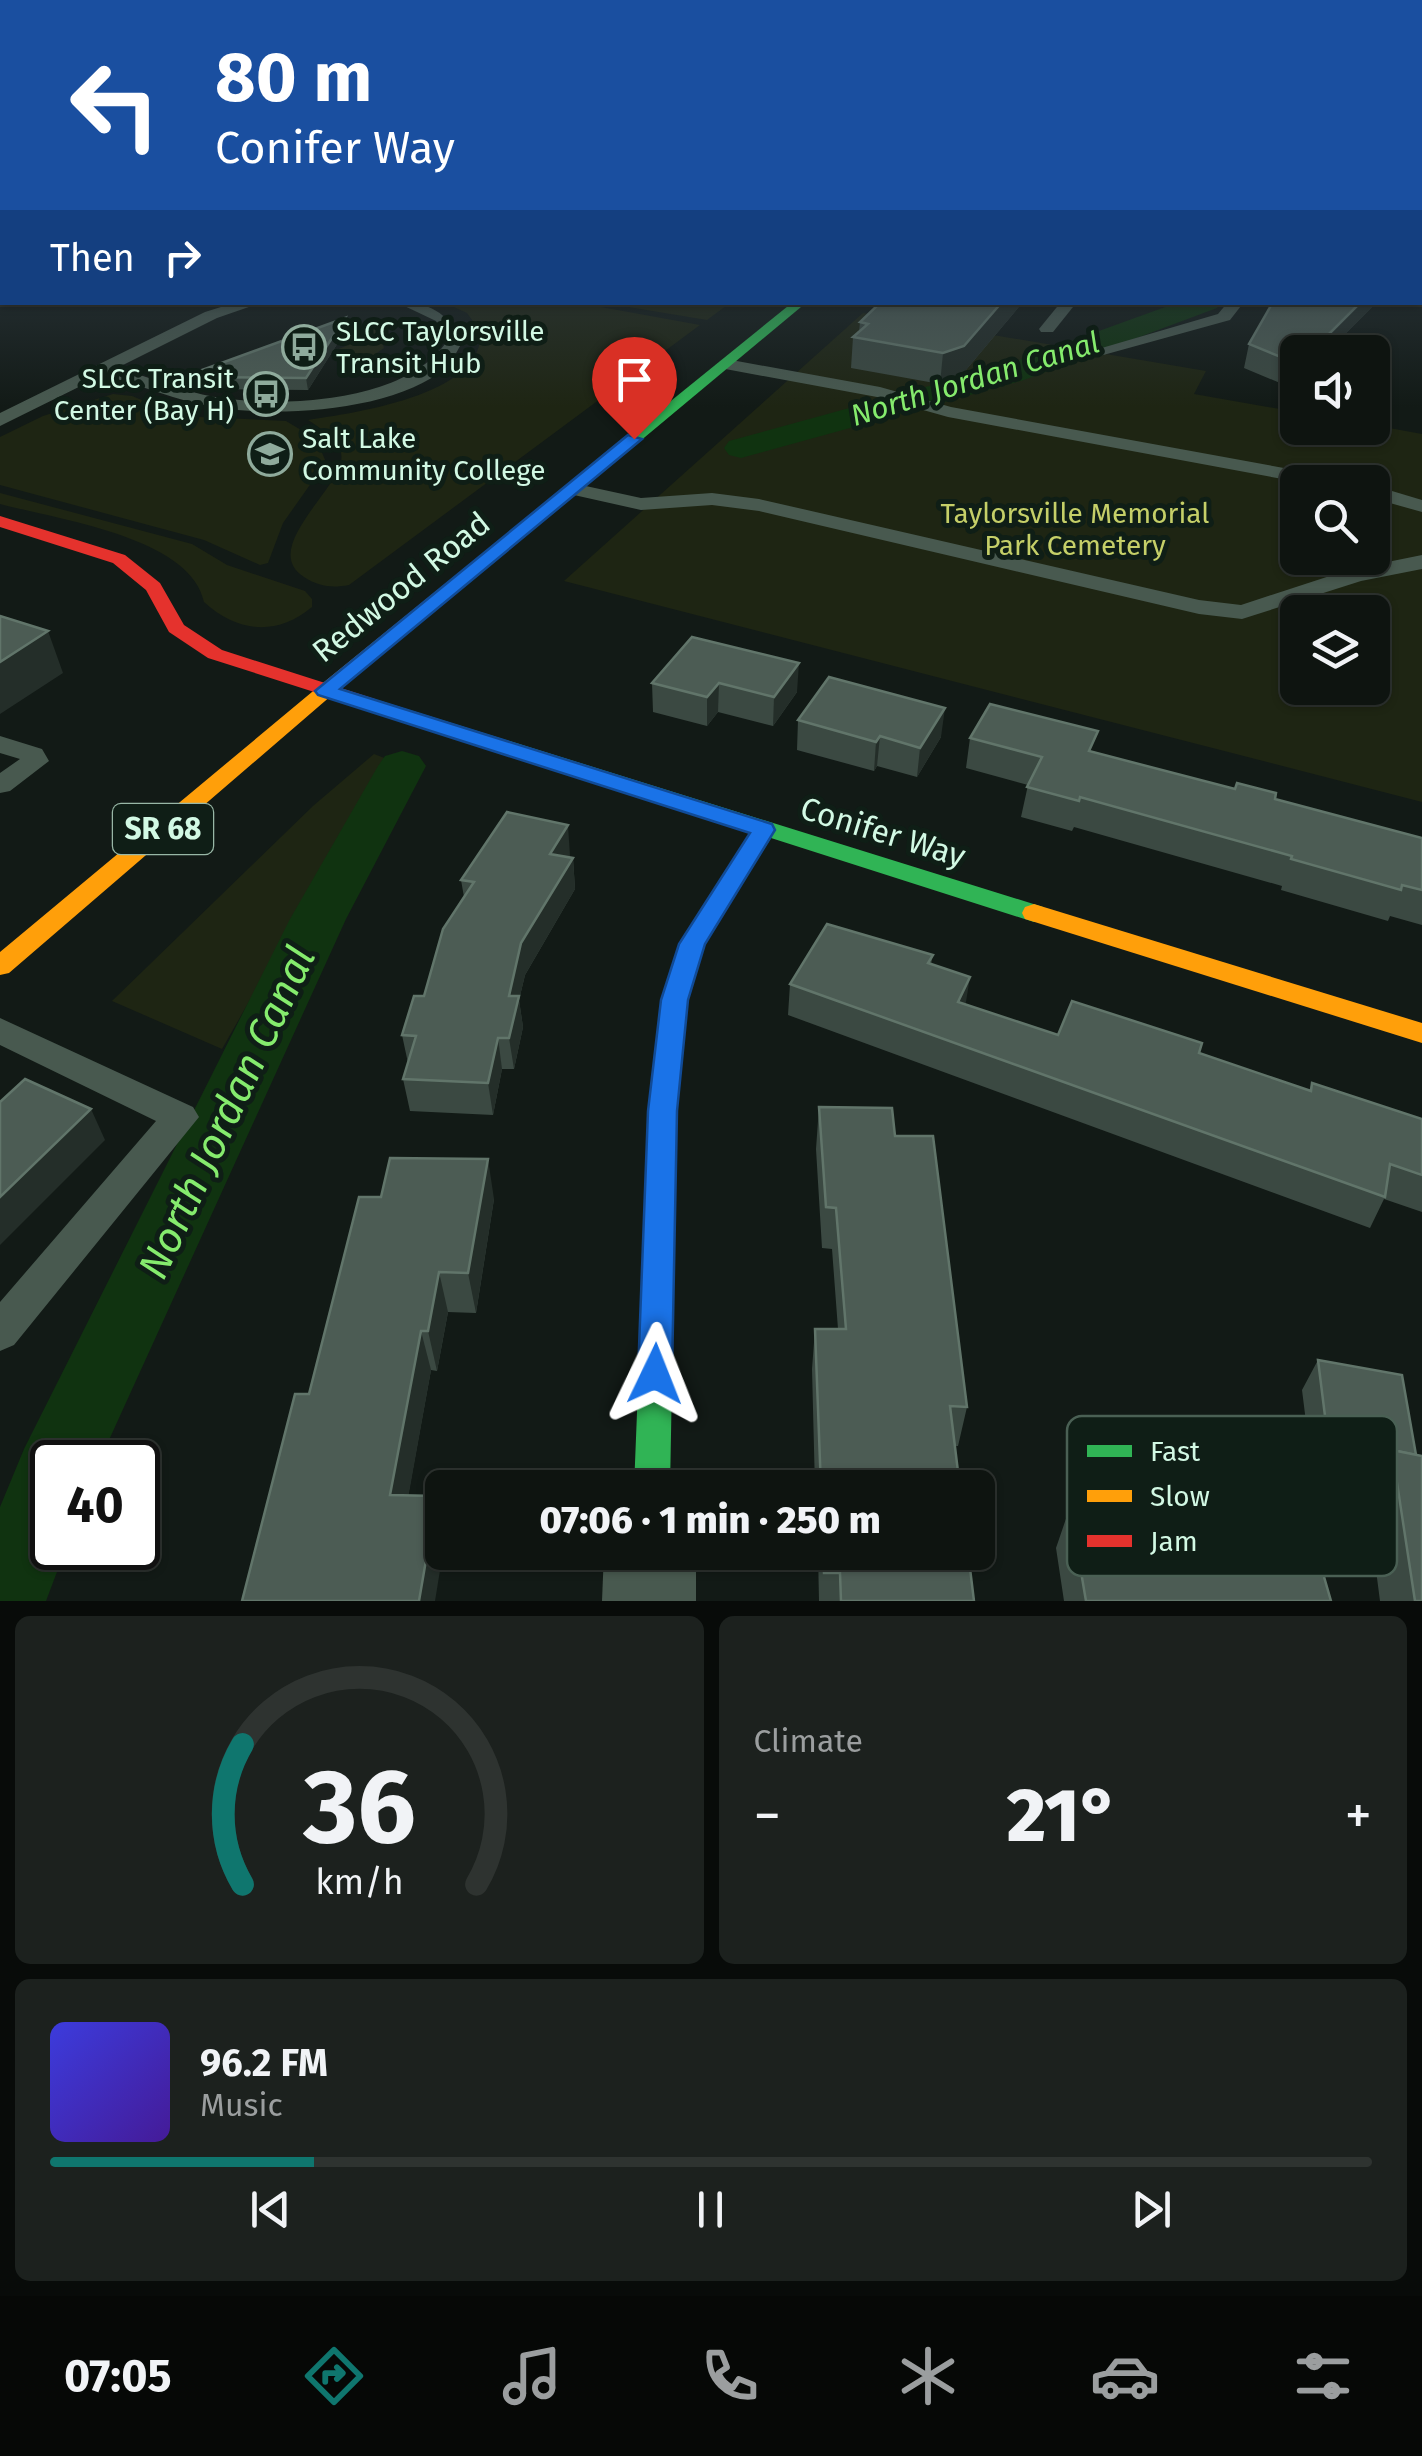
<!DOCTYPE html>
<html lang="en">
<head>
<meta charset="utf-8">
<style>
	body { margin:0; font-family:"Fira Sans",sans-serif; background:#1c211e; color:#f1f3f6; height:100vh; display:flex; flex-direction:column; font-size:38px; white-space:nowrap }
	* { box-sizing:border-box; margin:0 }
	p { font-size:32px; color:#9b9e9f }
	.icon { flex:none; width:55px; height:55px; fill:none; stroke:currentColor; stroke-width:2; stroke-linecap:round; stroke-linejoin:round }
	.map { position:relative; height:1601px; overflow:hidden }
	.panel { display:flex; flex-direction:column; gap:15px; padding:15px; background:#080b09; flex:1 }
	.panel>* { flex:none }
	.guide { position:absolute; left:0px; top:0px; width:1422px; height:305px; box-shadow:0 2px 8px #0004,0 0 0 2px #2e3330; background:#1a4fa0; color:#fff; overflow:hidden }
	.buttons { position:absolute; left:1280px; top:335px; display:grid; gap:20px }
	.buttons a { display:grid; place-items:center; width:110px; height:110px; border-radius:15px; background:#0e1410; box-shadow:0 2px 8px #0004,0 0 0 2px #2e3330; font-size:50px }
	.speed { position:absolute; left:30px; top:1440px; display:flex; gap:20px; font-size:50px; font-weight:700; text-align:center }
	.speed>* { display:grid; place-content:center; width:130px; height:130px; border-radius:50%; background:#0e1410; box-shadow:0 2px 8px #0004,0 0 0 2px #2e3330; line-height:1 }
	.speed .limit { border:5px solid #111; border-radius:15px; background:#fff; color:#111 }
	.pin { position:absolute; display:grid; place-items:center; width:85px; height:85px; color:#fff; margin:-102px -42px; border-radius:50% 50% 50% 0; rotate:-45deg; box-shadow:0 0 10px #0007 }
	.pin .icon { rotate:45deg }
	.me { position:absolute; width:110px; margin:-55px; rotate:2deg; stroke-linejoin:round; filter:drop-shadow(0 0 8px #0008) }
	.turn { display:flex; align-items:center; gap:35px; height:210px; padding:0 50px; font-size:45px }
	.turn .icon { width:130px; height:130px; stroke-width:2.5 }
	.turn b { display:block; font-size:70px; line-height:85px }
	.then { display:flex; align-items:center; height:95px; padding:0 50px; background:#0003; gap:20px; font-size:38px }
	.big { font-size:75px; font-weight:800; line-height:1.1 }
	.panel .tile { flex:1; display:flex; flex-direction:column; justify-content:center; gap:15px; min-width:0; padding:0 35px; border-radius:15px; background:#1c211e }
	.panel .dial { align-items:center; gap:0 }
	.dial svg { height:260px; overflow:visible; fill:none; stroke:#2e3330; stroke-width:7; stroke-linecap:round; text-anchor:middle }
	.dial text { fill:#f1f3f6; stroke:none }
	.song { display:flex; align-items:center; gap:30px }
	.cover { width:120px; height:120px; border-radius:15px; background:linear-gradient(135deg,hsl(240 70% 55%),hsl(260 70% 35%)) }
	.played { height:10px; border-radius:5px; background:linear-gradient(90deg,#0f766e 20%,#2e3330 20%) }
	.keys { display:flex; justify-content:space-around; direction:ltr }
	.heat { display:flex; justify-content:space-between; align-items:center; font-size:55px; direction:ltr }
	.panel .tiles { flex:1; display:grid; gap:15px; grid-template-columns:1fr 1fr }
	.tile:last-child { grid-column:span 2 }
	.trip { position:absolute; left:425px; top:1470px; width:570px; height:100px; border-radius:15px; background:#0e1410; box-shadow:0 2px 8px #0004,0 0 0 2px #2e3330; font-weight:800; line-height:100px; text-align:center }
	.dock { display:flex; height:160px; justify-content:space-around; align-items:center; background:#060806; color:#9b9e9f }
	.dock .icon { width:70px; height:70px }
	.dock .selected { color:#0f766e }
	.dock b { font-size:45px; color:#f1f3f6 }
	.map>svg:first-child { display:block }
</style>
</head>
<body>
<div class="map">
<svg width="1422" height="1601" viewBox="0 0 1422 1601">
	<rect width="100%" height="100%" fill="#121a16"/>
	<!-- green -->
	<g fill="#1e2513" fill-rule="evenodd">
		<path d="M 445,303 L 579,303 L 700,325 L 349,585 C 332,588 320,587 304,577 C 257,547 349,483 341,453 C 337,438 320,428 308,420 C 353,413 487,395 480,331 L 467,313 Z"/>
		<path d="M 604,303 L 730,302 L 730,303 L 707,320 Z"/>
		<path d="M 863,313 L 1206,371 L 1194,394 L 1297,412 L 1298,428 L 1373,425 L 1422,434 L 1422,802 L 564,581 ZM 1298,482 L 1372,482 L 1372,558 L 1298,558 ZM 1298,612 L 1372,612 L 1372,688 L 1298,688 Z"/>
		<path d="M 350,320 L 378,330 L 384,348 L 362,363 L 331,352 L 346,346 L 337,342 L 342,338 L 323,337 Z"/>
		<path d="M 113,394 L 132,396 L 168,411 L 200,417 L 286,421 L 316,439 L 326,462 L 283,523 L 268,563 L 260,565 L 204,540 L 0,485 L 0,437 L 43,416 Z"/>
		<path d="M 0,493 L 192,544 L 227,565 L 305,591 L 312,599 L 312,607 C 276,637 237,632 204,602 C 191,537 56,519 0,504 Z"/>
		<path d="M 374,754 L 387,759 L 222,1049 L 112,1001 L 313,806 Z"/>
	</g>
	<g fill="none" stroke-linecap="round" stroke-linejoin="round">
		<!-- canal -->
		<g fill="#103310" fill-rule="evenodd">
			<path d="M 1179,302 L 1221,302 L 1217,308 L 1024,380 L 741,458 L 729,455 L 724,448 L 729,441 L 1002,366 Z"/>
			<path d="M 402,751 L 419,756 L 426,766 L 346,919 L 99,1462 L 52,1462 L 52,1548 L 66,1548 L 46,1601 L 0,1601 L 0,1507 L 24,1449 L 290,919 L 378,766 L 385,756 Z"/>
		</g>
		<!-- lane -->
		<g fill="#48594f" fill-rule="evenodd">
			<path d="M 237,302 L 263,302 L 217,318 L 117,368 C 150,377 181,391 215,397 C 282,408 406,403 447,341 L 436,321 L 396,302 C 430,302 446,312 463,341 C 458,349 453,360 446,367 C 398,411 276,418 215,407 C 177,401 141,385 103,375 L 0,426 L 0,413 L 205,312 Z"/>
			<path d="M 1061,302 L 1077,302 L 1053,332 L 1041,332 L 1039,329 Z"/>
			<path d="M 1228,302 L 1244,302 L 1230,320 L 1096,357 L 1088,352 L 1218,314 Z"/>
			<path d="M 726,359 L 880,387 L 951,407 L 1328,476 L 1338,482 L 1299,482 L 948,417 L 877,397 L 720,368 L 717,364 Z"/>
			<path d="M 572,483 L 641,498 L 712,493 L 759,499 L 1199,600 L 1241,605 L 1348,570 L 1422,555 L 1422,569 L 1361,581 L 1242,619 L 1199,614 L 759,511 L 712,505 L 641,510 L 565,493 L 562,489 Z"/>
			<path d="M 1372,485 L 1422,500 L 1422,512 L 1372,498 Z"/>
			<path d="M 0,736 L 42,749 L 49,761 L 10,791 L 0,793 L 0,773 L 20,759 L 0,753 Z"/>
			<path d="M 0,1018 L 193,1107 L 199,1117 L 14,1345 L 0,1351 L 0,1302 L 156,1121 L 0,1045 Z"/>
		</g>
		<!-- street -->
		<path fill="#48594f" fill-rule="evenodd" d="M 604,1552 L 696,1552 L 696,1601 L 602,1601 Z"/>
		<!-- fast -->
		<g fill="#30b455" fill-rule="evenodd">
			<path d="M 793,302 L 807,302 L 621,457 L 609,457 L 609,451 Z"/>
			<path d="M 368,697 L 1043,907 L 1046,913 L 1043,919 L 1034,922 L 771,838 L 704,945 L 688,1000 L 677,1111 L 670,1488 L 634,1488 L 649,1111 L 662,1000 L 679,944 L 751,832 L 361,707 L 358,703 L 361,699 Z"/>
		</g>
		<!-- slow -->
		<g fill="#ff9f0a" fill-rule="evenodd">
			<path d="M 609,451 L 623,454 L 332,695 L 9,973 L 0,975 L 0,952 L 318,687 Z"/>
			<path d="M 1034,904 L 1422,1023 L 1422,1043 L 1025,919 L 1022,913 L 1025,907 Z"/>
		</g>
		<!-- jam -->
		<path fill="#e5322d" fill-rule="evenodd" d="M 0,516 L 125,555 L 160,583 L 184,625 L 222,650 L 375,699 L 378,703 L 368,709 L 361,707 L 208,658 L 169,632 L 146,590 L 113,563 L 0,527 Z"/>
	</g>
	<!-- wall -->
	<g fill="#3b4942">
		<path d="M 881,302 L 1023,302 L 960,377 L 940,384 L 851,368 L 853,337 L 859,332 L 860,322 Z"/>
		<path d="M 1377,302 L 1327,352 L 1298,352 L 1298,383 L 1292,388 L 1244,368 L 1249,344 Z"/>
		<path d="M 346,330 L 308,390 L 197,389 L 194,373 Z"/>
		<path d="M 692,637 L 797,692 L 773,726 L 718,712 L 707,726 L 653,712 L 652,683 Z"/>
		<path d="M 798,720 L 941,737 L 917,777 L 877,766 L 874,771 L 797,750 Z"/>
		<path d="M 970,738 L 1093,752 L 1422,838 L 1422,925 L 1390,916 L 1388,921 L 1281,890 L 1282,886 L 1074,827 L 1072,831 L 1021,817 L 1028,785 L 966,768 Z"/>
		<path d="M 570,856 L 569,857 L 573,858 L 575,889 L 525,975 L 519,1000 L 523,1027 L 514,1069 L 502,1069 L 493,1115 L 410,1111 L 403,1079 L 408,1063 L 402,1035 L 424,996 L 464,897 L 461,880 Z"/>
		<path d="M 933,955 L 931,964 L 966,1004 L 1058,1035 L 1199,1053 L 1309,1091 L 1312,1083 L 1422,1119 L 1422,1212 L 1384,1199 L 1370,1228 L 788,1015 L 790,984 Z"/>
		<path d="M 819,1107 L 895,1136 L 967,1407 L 958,1446 L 955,1446 L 960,1488 L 815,1488 L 812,1369 L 815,1329 L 838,1329 L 832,1249 L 822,1248 L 816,1149 Z"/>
		<path d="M 381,1197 L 494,1199 L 476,1313 L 448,1312 L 437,1371 L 431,1370 L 408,1496 L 437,1496 L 442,1519 L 442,1552 L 309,1394 Z"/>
		<path d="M 1318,1360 L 1402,1375 L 1422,1601 L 1380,1601 L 1366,1493 L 1373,1482 L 1312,1470 L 1302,1390 Z"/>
		<path d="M 1209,1462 L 1331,1601 L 1064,1601 L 1056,1548 L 1070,1507 L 1143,1509 L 1149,1494 L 1194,1495 Z"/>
		<path d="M 818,1552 L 968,1552 L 974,1601 L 819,1601 Z"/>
	</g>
	<!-- shaded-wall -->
	<g fill="#242e29">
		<path d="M 2,250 L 2,294 L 0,295 L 0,251 Z"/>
		<path d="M 1002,302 L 1023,302 L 960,377 L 940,384 L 943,353 Z"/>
		<path d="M 1361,302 L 1377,302 L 1327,352 L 1311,352 Z"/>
		<path d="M 345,318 L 346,330 L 308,390 L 306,378 Z"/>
		<path d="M 1298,368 L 1298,383 L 1292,388 Z"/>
		<path d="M 48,631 L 63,673 L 0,714 L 0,662 Z"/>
		<path d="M 799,663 L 797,692 L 773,726 L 774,697 Z"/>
		<path d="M 719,683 L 718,712 L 707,726 L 707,697 Z"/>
		<path d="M 945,708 L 941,737 L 917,777 L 920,748 Z"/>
		<path d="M 880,736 L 877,766 L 874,771 L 876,742 Z"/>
		<path d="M 568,825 L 570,856 L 553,884 L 550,854 Z"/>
		<path d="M 573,858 L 575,889 L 525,975 L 519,1000 L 523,1027 L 514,1069 L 509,1038 L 509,996 L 521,943 Z"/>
		<path d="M 970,977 L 965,1008 L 958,1002 Z"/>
		<path d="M 498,1038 L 502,1069 L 493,1115 L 488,1083 Z"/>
		<path d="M 91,1109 L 105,1140 L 0,1245 L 0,1197 Z"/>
		<path d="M 488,1159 L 494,1199 L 476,1313 L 468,1273 Z"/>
		<path d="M 439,1272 L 448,1312 L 437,1371 L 428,1331 Z"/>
		<path d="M 421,1331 L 431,1370 L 402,1532 L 390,1495 Z"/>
		<path d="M 437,1496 L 442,1519 L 443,1552 L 435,1601 L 419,1601 Z"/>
	</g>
	<!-- building -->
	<g fill="#4c5c54" stroke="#61756a" stroke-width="2.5">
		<path d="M 1420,183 L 1422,183 L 1422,231 L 1420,233 Z"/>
		<path d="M 0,194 L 2,195 L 2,250 L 0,251 Z"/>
		<path d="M 881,302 L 1002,302 L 964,346 L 943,353 L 853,337 L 868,324 L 860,322 Z"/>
		<path d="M 1273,302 L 1361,302 L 1311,352 L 1298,352 L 1298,364 L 1249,344 Z"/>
		<path d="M 345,318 L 306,378 L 194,377 L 194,373 Z"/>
		<path d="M 0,616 L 48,631 L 0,662 Z"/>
		<path d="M 692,637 L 799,663 L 774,697 L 719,683 L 707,697 L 652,683 Z"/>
		<path d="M 829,677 L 945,708 L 920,748 L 880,736 L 876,742 L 798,720 Z"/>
		<path d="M 990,704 L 1098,731 L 1089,751 L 1235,789 L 1237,783 L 1276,793 L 1275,799 L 1422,838 L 1422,890 L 1402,885 L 1401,890 L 1291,859 L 1292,856 L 1080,797 L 1079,801 L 1027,787 L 1042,757 L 970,738 Z"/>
		<path d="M 507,812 L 568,825 L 550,854 L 573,858 L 521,943 L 509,996 L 519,996 L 509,1038 L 498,1038 L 488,1083 L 403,1079 L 416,1036 L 402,1035 L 414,996 L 424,996 L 443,929 L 474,882 L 461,880 Z"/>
		<path d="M 827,924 L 933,955 L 928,963 L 970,977 L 958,1002 L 1058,1035 L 1072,1001 L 1202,1043 L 1199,1053 L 1311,1091 L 1312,1083 L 1422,1119 L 1422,1175 L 1390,1164 L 1385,1197 L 790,984 Z"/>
		<path d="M 25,1079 L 91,1109 L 0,1197 L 0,1102 Z"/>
		<path d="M 819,1107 L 892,1108 L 895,1136 L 933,1136 L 967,1407 L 950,1406 L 960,1488 L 821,1488 L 815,1329 L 846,1329 L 836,1208 L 826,1207 Z"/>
		<path d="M 390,1158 L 488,1159 L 468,1273 L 439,1272 L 428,1331 L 421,1331 L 390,1495 L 437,1496 L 419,1601 L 242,1601 L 295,1394 L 309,1394 L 359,1197 L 381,1197 Z"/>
		<path d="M 1318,1360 L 1402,1375 L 1416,1455 L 1392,1450 L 1391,1452 L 1328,1440 Z"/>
		<path d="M 1392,1450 L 1422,1456 L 1422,1601 L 1415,1601 Z"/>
		<path d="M 1209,1462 L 1292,1466 L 1331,1601 L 1086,1601 L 1070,1507 L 1152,1509 L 1149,1494 L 1217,1496 Z"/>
		<path d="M 823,1552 L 968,1552 L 974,1601 L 841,1601 L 840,1573 L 824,1573 Z"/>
	</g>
	<!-- sky -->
	<linearGradient id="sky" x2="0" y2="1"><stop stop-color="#0a0e0c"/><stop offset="0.45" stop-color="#333e47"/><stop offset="1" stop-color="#333e47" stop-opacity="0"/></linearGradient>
	<rect width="1422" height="407" fill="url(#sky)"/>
	<!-- route -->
	<path fill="#1a73e8" stroke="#114b97" stroke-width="2.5" d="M 628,435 L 642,439 L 340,689 L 772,824 L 775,830 L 705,944 L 688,1000 L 677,1111 L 672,1374 L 667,1386 L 655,1391 L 643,1386 L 638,1374 L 648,1111 L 661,1000 L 679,944 L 750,833 L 318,695 L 315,691 Z"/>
	<!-- icons -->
	<defs>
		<g id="bus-ring" transform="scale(2.25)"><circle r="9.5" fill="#0f1e16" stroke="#8fab9c" stroke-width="1.5"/><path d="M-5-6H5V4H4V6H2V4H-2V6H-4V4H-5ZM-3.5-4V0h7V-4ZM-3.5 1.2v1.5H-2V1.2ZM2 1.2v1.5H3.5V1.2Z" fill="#8fab9c"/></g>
		<g id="university-ring" transform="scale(2.25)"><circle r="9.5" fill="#0f1e16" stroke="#8fab9c" stroke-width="1.5"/><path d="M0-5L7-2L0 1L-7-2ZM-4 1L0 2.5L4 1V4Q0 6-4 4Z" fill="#8fab9c"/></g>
	</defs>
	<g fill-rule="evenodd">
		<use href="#bus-ring" x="304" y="347"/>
		<use href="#bus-ring" x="266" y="394"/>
		<use href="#university-ring" x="270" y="454"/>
	</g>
	<g text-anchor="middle" stroke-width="10" stroke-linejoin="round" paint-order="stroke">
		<!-- far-poi labels -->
		<g font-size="28" fill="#d2f9e4" stroke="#0f1e16" text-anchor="start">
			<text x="336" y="341">SLCC Taylorsville<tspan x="336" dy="32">Transit Hub</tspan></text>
			<text x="234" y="388" text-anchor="end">SLCC Transit<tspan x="234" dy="32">Center (Bay H)</tspan></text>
			<text x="302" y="448">Salt Lake<tspan x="302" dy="32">Community College</tspan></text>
		</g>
		<!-- far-park labels -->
		<g font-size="28" fill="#c5cf68" stroke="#0f1e16">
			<text x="1075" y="523">Taylorsville Memorial<tspan x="1075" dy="32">Park Cemetery</tspan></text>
		</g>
		<!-- far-water labels -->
		<g font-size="30" font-style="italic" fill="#85eb6d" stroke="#0f1e16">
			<text transform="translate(975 379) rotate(-17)" y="10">North Jordan Canal</text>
		</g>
		<!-- shield labels -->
		<rect fill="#0f1e16" stroke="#98b7a6" stroke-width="2.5" x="113" y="804" width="100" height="50" rx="8"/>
		<g font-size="30" font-weight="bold" fill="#d2f9e4">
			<text x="163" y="839">SR 68</text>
		</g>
		<!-- street labels -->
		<g font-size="32" fill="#d2f9e4" stroke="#0f1e16">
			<text transform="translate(401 587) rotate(-39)" y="11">Redwood Road</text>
			<text transform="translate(883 832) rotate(17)" y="11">Conifer Way</text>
		</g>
		<!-- near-water labels -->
		<g font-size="42" font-style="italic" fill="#85eb6d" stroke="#0f1e16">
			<text transform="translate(226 1112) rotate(-65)" y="15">North Jordan Canal</text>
		</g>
	</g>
	<!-- legend -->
	<rect x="1067" y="1416" width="330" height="160" rx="15" fill="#0f1e16" stroke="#4a6054" stroke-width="2.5"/>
	<rect x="1087" y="1445" width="45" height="12" fill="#30b455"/>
	<rect x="1087" y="1490" width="45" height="12" fill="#ff9f0a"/>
	<rect x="1087" y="1535" width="45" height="12" fill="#e5322d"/>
	<g font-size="28" fill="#d2f9e4">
		<text x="1150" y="1461">Fast</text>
		<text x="1150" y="1506">Slow</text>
		<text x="1150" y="1551">Jam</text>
	</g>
</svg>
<div class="buttons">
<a><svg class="icon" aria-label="sound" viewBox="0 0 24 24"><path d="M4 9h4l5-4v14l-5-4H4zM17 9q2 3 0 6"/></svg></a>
<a><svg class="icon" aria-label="search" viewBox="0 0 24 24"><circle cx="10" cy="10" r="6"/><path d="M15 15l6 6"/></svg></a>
<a><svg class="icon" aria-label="layers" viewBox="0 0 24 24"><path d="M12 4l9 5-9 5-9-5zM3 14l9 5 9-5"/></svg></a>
</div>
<div class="speed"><div class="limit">40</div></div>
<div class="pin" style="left:634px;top:439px;background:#d93025"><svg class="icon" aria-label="arrive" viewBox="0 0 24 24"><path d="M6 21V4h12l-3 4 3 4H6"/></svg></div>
<svg class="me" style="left:655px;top:1374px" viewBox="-20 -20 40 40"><path d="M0-17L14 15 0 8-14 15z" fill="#1a73e8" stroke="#fff" stroke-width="4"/></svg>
<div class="trip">07:06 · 1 min · 250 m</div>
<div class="guide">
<div class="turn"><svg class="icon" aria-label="left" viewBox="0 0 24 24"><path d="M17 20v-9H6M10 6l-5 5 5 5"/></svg><div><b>80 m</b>Conifer Way</div></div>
<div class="then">Then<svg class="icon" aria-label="right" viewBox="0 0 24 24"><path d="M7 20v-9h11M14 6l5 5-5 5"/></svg></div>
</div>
</div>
<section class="panel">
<div class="tiles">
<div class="tile dial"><svg viewBox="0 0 100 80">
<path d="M14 69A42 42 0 1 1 86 69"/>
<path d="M14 69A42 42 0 0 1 14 26" stroke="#0f766e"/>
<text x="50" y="56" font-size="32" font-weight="700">36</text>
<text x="50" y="72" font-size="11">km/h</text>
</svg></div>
<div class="tile"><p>Climate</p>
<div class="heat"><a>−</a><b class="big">21°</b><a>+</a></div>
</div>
<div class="tile">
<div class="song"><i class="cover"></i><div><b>96.2 FM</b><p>Music</p></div></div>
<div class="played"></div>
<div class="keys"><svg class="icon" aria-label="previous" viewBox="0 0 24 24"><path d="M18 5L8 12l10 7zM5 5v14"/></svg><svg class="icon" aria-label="pause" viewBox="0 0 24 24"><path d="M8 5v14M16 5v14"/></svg><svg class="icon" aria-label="next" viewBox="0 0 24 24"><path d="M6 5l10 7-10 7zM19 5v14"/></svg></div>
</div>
</div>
</section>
<nav class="dock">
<b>07:05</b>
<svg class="icon selected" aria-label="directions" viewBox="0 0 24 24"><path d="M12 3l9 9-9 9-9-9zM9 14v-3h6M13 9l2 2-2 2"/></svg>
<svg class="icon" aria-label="music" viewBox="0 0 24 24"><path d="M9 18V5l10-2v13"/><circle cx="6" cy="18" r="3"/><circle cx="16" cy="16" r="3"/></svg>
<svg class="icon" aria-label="phone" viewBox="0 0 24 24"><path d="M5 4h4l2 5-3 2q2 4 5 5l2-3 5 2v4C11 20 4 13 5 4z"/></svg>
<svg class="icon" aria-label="climate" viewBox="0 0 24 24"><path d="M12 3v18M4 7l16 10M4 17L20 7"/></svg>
<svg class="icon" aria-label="car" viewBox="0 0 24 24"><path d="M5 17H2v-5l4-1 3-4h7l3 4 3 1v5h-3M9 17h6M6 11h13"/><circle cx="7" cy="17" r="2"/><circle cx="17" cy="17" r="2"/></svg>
<svg class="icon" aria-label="filters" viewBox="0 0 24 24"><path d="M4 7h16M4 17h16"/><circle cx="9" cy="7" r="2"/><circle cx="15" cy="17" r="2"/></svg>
</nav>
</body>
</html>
